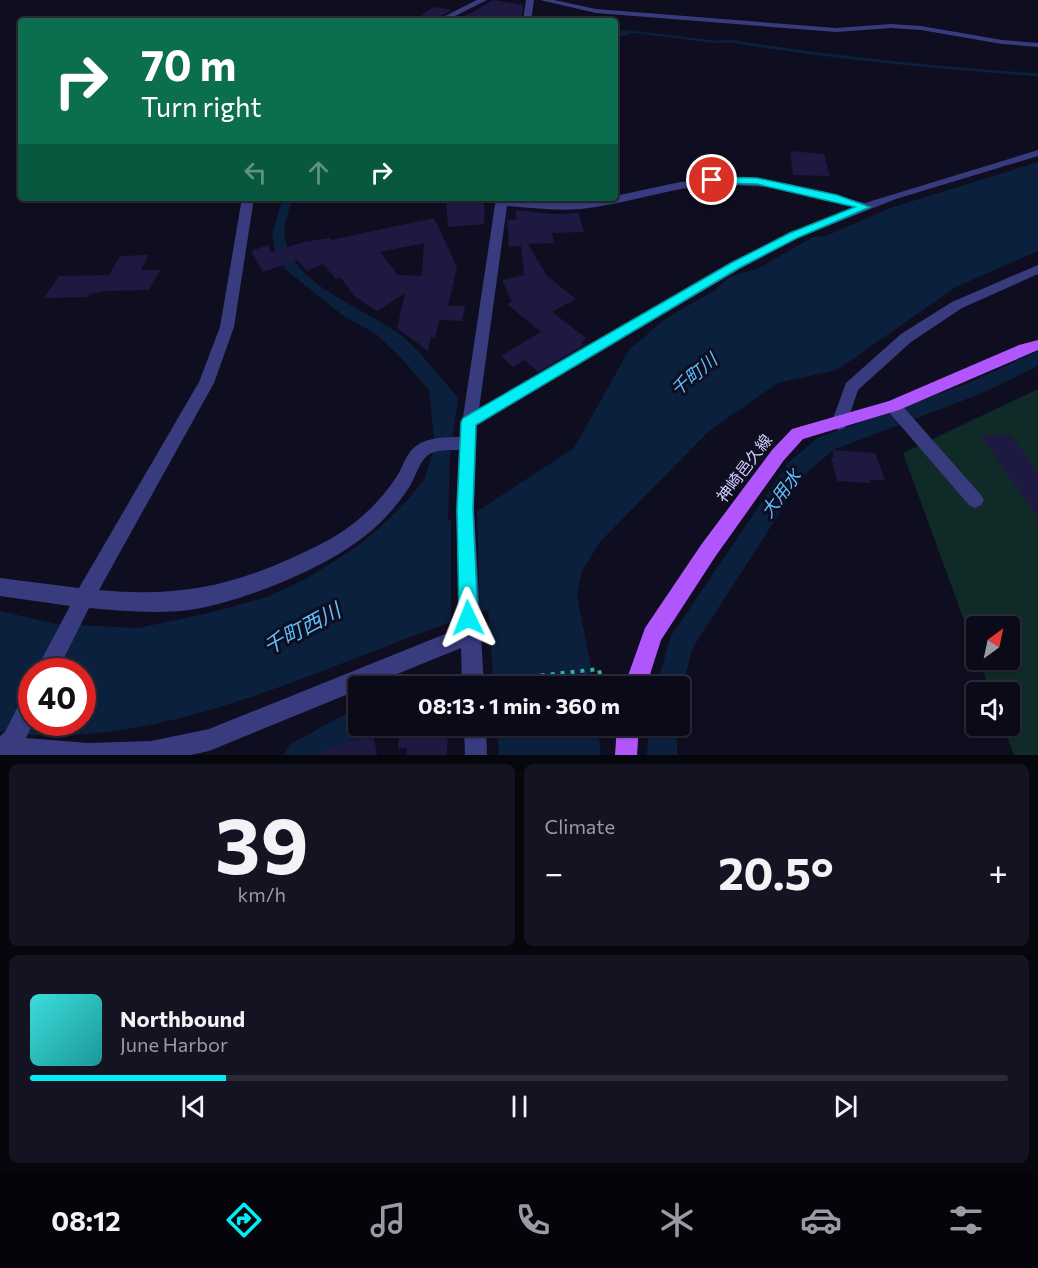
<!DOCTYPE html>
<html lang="en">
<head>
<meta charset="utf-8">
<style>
	body { margin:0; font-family:Commissioner,"Noto Sans JP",sans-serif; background:#141321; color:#f1f3f6; height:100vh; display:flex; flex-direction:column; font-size:22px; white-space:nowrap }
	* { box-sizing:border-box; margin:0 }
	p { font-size:20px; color:#9a9aa2 }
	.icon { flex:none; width:33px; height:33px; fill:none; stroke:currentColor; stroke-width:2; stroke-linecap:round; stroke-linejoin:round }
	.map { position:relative; height:755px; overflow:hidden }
	.drawer { display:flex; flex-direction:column; gap:9px; padding:9px; background:#06060d; flex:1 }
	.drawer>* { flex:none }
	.hud { position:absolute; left:18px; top:18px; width:600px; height:183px; border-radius:6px; box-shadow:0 2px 4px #0004,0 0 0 2px #2b2b37; background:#0b6e4f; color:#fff; overflow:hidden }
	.needle { width:39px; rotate:33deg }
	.controls { position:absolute; left:966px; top:616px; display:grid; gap:12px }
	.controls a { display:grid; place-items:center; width:54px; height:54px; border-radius:6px; background:#0b0a18; box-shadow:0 2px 4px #0004,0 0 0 2px #2b2b37; font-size:30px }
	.speed { position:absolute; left:18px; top:658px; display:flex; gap:12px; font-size:30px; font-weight:700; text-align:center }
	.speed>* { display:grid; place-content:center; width:78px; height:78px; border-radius:50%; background:#0b0a18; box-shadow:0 2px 4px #0004,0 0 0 2px #2b2b37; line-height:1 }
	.speed .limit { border:9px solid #d22; background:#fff; color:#111 }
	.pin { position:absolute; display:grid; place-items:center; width:51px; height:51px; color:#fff; margin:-26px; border:3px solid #fff; border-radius:50%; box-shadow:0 2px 6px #0007 }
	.me { position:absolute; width:66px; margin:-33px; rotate:358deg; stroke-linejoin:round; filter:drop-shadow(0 0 4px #0008) }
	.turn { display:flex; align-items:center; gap:21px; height:126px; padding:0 24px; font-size:27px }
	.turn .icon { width:78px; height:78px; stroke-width:2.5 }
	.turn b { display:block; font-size:42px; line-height:51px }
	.lanes { display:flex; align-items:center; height:57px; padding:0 24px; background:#0003; justify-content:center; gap:30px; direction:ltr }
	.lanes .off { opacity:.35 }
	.big { font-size:45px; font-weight:700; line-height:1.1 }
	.drawer .card { flex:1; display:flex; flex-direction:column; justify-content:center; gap:9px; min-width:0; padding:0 21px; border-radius:9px; background:#141321 }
	.drawer .dial { align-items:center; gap:0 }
	.dial b { font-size:78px; line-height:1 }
	.song { display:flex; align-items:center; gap:18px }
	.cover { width:72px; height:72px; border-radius:9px; background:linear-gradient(135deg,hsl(180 70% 55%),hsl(180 70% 35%)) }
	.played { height:6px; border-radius:3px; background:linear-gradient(90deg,#03eef4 20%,#2b2b37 20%) }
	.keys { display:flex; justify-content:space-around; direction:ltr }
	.heat { display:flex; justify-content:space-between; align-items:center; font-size:33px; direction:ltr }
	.drawer .tiles { flex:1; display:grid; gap:9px; grid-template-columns:1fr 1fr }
	.card:last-child { grid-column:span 2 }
	.trip { position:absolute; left:348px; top:676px; width:342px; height:60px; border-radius:6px; background:#0b0a18; box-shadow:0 2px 4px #0004,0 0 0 2px #2b2b37; font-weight:700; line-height:60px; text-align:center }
	.dock { display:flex; height:96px; justify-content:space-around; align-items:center; background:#04040a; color:#9a9aa2 }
	.dock .icon { width:42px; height:42px }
	.dock .current { color:#03eef4 }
	.dock b { font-size:27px; color:#f1f3f6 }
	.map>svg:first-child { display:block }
</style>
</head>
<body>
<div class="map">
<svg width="1038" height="755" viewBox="0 0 1038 755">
	<rect width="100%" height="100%" fill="#0f0d20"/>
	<!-- green -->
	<path fill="#102a27" d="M 1038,389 L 1038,755 L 1014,755 L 1003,726 L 1010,726 L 1010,693 L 991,693 L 979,660 L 1010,660 L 1010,627 L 976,627 L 976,653 L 903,453 Z"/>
	<!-- water -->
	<g fill="#0a203c" fill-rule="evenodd">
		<path d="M 625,30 L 720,41 L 729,39 L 736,42 L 713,43 L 634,33 L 615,38 L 615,33 Z"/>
		<path d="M 1038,162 L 1038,251 L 956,287 L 837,370 L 778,383 L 709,431 L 600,542 L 582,571 L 577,595 L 595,687 L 494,687 L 488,610 C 333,658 169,755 0,732 L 0,611 L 57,624 L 138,628 L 209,613 L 267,597 L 306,579 L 353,549 L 380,528 L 403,505 L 424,480 L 432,456 L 434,437 L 429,390 L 403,360 L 376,334 L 345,317 L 285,269 L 275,251 L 272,234 L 283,198 L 294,198 C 290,205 288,212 286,220 C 272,280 366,307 402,336 C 423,354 440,377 458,398 L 450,455 L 448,521 L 481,509 L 574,448 L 629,350 L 665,319 L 715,290 L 729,277 L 759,268 L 813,237 L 826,236 L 890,208 ZM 32,672 L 82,672 L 82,723 L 32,723 Z"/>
		<path d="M 497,726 L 598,726 L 601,755 L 499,755 Z"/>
	</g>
	<!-- pier -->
	<path fill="#0f0d20" d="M 477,507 L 480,615 L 451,623 L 451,517 Z"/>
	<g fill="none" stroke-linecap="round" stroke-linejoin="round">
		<!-- stream -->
		<path stroke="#0a203c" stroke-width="3" d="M 730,41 C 832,58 934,67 1038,75"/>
		<!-- canal -->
		<g fill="#0a203c" fill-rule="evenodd">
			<path d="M 1038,351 L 1038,366 L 980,394 L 833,450 L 804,475 L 692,649 L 680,697 L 680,687 L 656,687 L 671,636 L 788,463 L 817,438 L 966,384 Z"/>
			<path d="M 358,707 L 358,726 L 370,726 L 368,731 L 327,755 L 284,755 L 289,745 Z"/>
			<path d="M 649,726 L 677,726 L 677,755 L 647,755 Z"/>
		</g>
	</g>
	<!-- building -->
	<g fill="#1e1941" fill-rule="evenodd">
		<path d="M 493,0 L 523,5 L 522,15 L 514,21 L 450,21 L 471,13 Z"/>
		<path d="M 434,7 L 452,10 L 433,21 L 413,21 Z"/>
		<path d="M 790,151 L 824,154 L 830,176 L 793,175 Z"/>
		<path d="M 446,198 L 483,198 L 485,209 L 484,224 L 448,227 Z"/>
		<path d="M 515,210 L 553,214 L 579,213 L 584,232 L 552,233 L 554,243 L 528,244 L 547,276 L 576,299 L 552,312 L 586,338 L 581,343 L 584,345 L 538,372 L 525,360 L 513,367 L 501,356 L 541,332 L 507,304 L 512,302 L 502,280 L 524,275 L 521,246 L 509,247 L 507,220 L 517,219 Z"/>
		<path d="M 434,218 L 457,267 L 448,306 L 465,306 L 462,321 L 439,320 L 435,338 L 431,337 L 428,351 L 397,328 L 405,293 L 377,311 L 354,296 L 341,278 L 336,279 L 323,264 L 307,271 L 297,260 L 263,272 L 251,251 L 268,245 L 271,252 L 304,242 L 330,238 L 331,240 ZM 424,243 L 422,276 L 398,275 L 380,252 Z"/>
		<path d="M 148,255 L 141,270 L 160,270 L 149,290 L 105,291 L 90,294 L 88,297 L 44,298 L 59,276 L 109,275 L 120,256 Z"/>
		<path d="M 980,435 L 1011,435 L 1038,474 L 1038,517 Z"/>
		<path d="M 832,450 L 875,453 L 885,480 L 869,480 L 870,483 L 837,481 L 831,457 L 834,458 Z"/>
		<path d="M 400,726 L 448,726 L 447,755 L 407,755 L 407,748 L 398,749 Z"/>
		<path d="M 373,733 L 377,755 L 316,755 L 316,753 Z"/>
	</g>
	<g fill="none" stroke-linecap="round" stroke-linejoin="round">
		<!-- path -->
		<path stroke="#2fb09e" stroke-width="4" stroke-dasharray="4 6" stroke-linecap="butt" d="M 491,681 L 599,669 L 602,687"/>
		<!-- minor -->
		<g fill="#393b7f" fill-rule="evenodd">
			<path d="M 477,0 L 487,0 L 445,21 L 435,21 Z"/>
			<path d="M 526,0 L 534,0 L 531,21 L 523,21 Z"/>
			<path d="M 540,0 L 554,0 L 596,9 L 836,28 L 891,24 L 921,26 L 1002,40 L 1038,43 L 1038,47 L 1002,44 L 921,30 L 891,28 L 836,32 L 596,13 Z"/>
			<path d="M 1038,150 L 1038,156 L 896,199 L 798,238 L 740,269 L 477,425 L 474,509 L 484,687 L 462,687 L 461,648 L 365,687 L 358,687 L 358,690 L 209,751 L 191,755 L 0,755 L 0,736 L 5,732 L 24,694 L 32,691 L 33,723 L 26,738 L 88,743 L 151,741 L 209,729 L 460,628 L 456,509 L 459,450 C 450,450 437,449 428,455 C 419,462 416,476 410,486 C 398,505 379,526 361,539 C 319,571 241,602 189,610 C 157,614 122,611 89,608 L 57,672 L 35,672 L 70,606 L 0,596 L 0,578 L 79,588 L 199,382 L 220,327 L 242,198 L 254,198 L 234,327 L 214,383 L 99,590 C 173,597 226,588 294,557 C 313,548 333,539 350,526 C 368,513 385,495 397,476 C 403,467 406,453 416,446 C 428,437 446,437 460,437 L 496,198 L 563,203 L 615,198 L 615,196 L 680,182 L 732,177 L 790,184 L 865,203 ZM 713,184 L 771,187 L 855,207 L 790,232 L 730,263 L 479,409 L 507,206 C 531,208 556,211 581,209 C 625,204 668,189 713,184 Z"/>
			<path d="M 1038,265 L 1038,274 L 962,308 L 911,342 L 858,390 L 845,428 L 839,430 L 833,428 L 831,424 L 846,383 L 901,334 L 952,302 Z"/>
			<path d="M 893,400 L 899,402 L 981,495 L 984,500 L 981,505 L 975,508 L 969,505 L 887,410 L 885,406 L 887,402 Z"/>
			<path d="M 464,726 L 486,726 L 487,755 L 465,755 Z"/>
		</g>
		<!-- major -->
		<g fill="#b156fd" fill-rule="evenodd">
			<path d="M 1038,340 L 1038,350 L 899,410 L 803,439 L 784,460 L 715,557 L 661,640 L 646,687 L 624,687 L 645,628 L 701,545 L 772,450 L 792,429 L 889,401 L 1019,345 Z"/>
			<path d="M 617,726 L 639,726 L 637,755 L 615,755 Z"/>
		</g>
	</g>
	<!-- route -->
	<path fill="#03eef4" stroke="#029b9f" stroke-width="1.5" d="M 712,177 L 757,178 L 837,195 L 870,207 L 797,238 L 739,268 L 476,425 L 473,509 L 478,618 L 475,625 L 468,627 L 462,625 L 459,618 L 457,509 L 461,422 L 463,418 L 731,263 L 790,233 L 855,207 L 757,184 L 708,183 L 707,180 Z"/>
	<g text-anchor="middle" stroke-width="6" stroke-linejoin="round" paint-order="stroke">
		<!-- street labels -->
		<g font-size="16" fill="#cfcdfe" stroke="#0f0d20">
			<text transform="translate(744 468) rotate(-53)" y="6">神崎邑久線</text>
		</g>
		<!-- water labels -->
		<g font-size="18" font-style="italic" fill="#5cbffd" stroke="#0f0d20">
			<text transform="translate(694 375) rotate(-40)" y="6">千町川</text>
			<text transform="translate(781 494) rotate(-54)" y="6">大用水</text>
		</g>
		<!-- near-water labels -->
		<g font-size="21" font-style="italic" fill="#5cbffd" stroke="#0f0d20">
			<text transform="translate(302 629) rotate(-28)" y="7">千町西川</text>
		</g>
	</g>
</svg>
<div class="controls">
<a><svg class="needle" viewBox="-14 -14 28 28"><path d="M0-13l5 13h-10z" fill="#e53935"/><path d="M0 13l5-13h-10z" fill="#9a9aa2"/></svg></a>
<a><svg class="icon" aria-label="sound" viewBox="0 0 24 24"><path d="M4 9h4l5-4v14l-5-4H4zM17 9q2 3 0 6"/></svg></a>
</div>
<div class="speed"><div class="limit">40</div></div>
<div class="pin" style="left:712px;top:180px;background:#d93025"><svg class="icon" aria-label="arrive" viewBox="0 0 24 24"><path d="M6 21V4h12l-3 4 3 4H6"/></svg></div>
<svg class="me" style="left:468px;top:618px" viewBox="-20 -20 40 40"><path d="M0-17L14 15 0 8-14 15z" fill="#03eef4" stroke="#fff" stroke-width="4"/></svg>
<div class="trip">08:13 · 1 min · 360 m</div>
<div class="hud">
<div class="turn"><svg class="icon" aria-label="right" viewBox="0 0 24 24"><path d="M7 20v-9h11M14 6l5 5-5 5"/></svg><div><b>70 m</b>Turn right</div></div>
<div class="lanes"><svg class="icon off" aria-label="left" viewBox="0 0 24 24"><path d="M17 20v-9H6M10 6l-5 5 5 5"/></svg><svg class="icon off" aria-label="ahead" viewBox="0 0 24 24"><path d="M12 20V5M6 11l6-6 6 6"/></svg><svg class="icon" aria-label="right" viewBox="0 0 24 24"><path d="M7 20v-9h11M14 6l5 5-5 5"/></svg></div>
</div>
</div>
<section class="drawer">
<div class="tiles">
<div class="card dial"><b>39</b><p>km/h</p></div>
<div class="card"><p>Climate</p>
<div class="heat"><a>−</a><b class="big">20.5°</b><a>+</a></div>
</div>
<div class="card">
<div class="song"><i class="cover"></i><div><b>Northbound</b><p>June Harbor</p></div></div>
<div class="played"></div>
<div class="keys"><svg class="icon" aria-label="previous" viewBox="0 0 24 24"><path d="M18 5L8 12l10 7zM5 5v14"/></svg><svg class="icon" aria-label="pause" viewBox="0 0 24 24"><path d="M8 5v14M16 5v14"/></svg><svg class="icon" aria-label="next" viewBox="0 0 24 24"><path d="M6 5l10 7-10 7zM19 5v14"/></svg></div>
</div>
</div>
</section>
<nav class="dock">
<b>08:12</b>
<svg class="icon current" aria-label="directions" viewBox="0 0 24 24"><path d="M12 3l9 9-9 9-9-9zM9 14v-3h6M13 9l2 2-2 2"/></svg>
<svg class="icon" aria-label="music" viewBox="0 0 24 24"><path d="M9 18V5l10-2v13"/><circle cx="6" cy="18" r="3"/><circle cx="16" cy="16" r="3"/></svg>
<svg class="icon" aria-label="phone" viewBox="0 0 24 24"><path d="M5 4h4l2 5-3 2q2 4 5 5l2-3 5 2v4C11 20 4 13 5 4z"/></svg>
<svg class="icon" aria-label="climate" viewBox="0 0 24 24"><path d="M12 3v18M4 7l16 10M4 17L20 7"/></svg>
<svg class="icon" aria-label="car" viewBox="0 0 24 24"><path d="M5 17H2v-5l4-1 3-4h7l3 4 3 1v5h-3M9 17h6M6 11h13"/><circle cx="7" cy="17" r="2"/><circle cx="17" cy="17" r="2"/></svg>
<svg class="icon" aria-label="filters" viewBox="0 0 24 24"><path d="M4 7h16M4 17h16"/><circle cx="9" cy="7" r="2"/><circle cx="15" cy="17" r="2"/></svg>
</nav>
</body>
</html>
